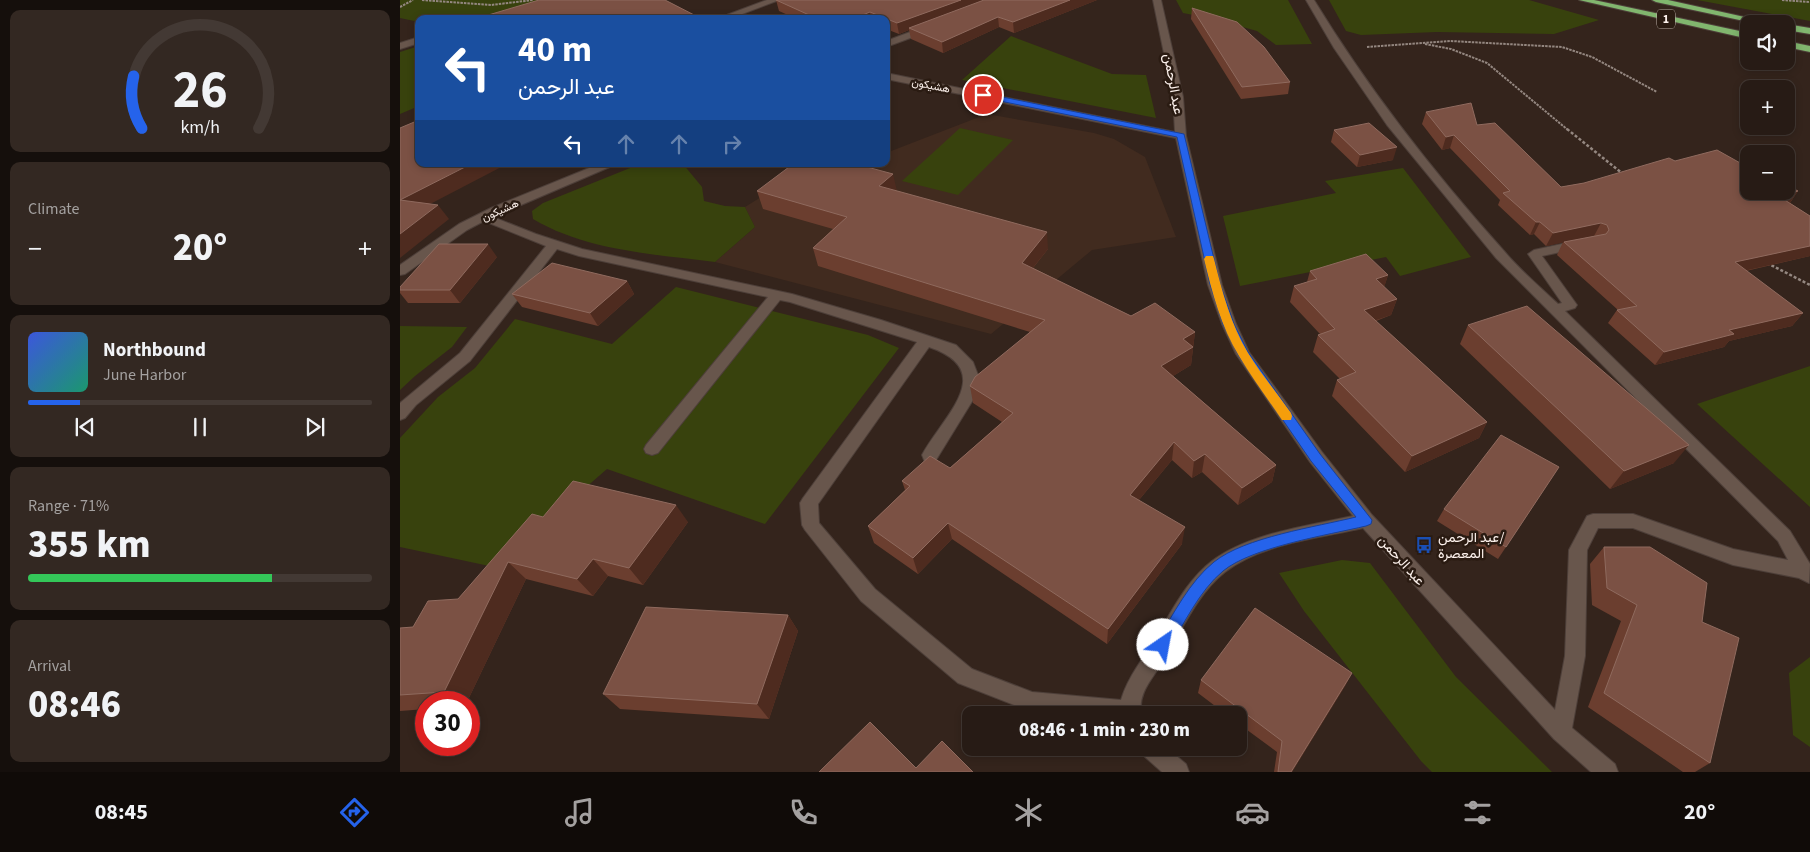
<!DOCTYPE html>
<html lang="en">
<head>
<meta charset="utf-8">
<style>
	body { margin:0; font-family:"Source Sans 3",Vazirmatn,sans-serif; background:#332822; color:#f1f3f6; height:100vh; display:flex; flex-direction:column; font-size:19px; white-space:nowrap }
	* { box-sizing:border-box; margin:0 }
	p { font-size:16px; color:#a4a1a0 }
	.icon { flex:none; width:28px; height:28px; fill:none; stroke:currentColor; stroke-width:2; stroke-linecap:round; stroke-linejoin:round }
	.map { position:relative; flex:1; overflow:hidden }
	.details { display:flex; flex-direction:column; gap:10px; padding:10px; background:#150f0c; width:400px }
	.details>* { flex:none }
	.banner { position:absolute; left:15px; top:15px; width:475px; height:152px; border-radius:10px; box-shadow:0 2px 8px #0003,0 0 0 1px #433934; background:#1a4fa0; color:#fff; overflow:hidden }
	.fabs { position:absolute; left:1340px; top:15px; display:grid; gap:10px }
	.fabs a { display:grid; place-items:center; width:55px; height:55px; border-radius:10px; background:#271b15; box-shadow:0 2px 8px #0003,0 0 0 1px #433934; font-size:25px }
	.speed { position:absolute; left:15px; top:691px; display:flex; gap:10px; font-size:25px; font-weight:700; text-align:center }
	.speed>* { display:grid; place-content:center; width:65px; height:65px; border-radius:50%; background:#271b15; box-shadow:0 2px 8px #0003,0 0 0 1px #433934; line-height:1 }
	.speed .limit { border:8px solid #d22; background:#fff; color:#111 }
	.pin { position:absolute; display:grid; place-items:center; width:42px; height:42px; color:#fff; margin:-21px; border:2px solid #fff; border-radius:50%; box-shadow:0 1px 5px #0007 }
	.me { position:absolute; width:55px; margin:-28px; rotate:33deg; stroke-linejoin:round; filter:drop-shadow(0 0 4px #0008) }
	.turn { display:flex; align-items:center; gap:18px; height:105px; padding:0 20px; font-size:22px }
	.turn .icon { width:65px; height:65px; stroke-width:2.5 }
	.turn b { display:block; font-size:35px; line-height:42px }
	.lanes { display:flex; align-items:center; height:48px; padding:0 20px; background:#0003; justify-content:center; gap:25px; direction:ltr }
	.lanes .off { opacity:.35 }
	.big { font-size:38px; font-weight:800; line-height:1.1 }
	.details .tile { flex:1; display:flex; flex-direction:column; justify-content:center; gap:8px; min-width:0; padding:0 18px; border-radius:10px; background:#332822 }
	.details .dial { align-items:center; gap:0 }
	.dial svg { height:130px; overflow:visible; fill:none; stroke:#433934; stroke-width:7; stroke-linecap:round; text-anchor:middle }
	.dial text { fill:#f1f3f6; stroke:none }
	.song { display:flex; align-items:center; gap:15px }
	.cover { width:60px; height:60px; border-radius:8px; background:linear-gradient(135deg,hsl(230 70% 55%),hsl(160 70% 35%)) }
	.played { height:5px; border-radius:2px; background:linear-gradient(90deg,#2563eb 15%,#433934 15%) }
	.keys { display:flex; justify-content:space-around; direction:ltr }
	.heat { display:flex; justify-content:space-between; align-items:center; font-size:28px; direction:ltr }
	.charge { height:8px; border-radius:4px; background:linear-gradient(90deg,#34c759 71%,#433934 0) }
	.trip { position:absolute; left:562px; top:706px; width:285px; height:50px; border-radius:10px; background:#271b15; box-shadow:0 2px 8px #0003,0 0 0 1px #433934; font-weight:800; line-height:50px; text-align:center }
	.tabs { display:flex; height:80px; justify-content:space-around; align-items:center; background:#100b08; color:#a4a1a0 }
	.tabs .icon { width:35px; height:35px }
	.tabs .selected { color:#2563eb }
	.tabs b { font-size:22px; color:#f1f3f6 }
	main { display:flex; flex:1; min-height:0 }
	.map>svg:first-child { display:block }
</style>
</head>
<body>
<main>
<section class="details">
<div class="tile dial"><svg viewBox="0 0 100 80">
<path d="M14 69A42 42 0 1 1 86 69"/>
<path d="M14 69A42 42 0 0 1 9 37" stroke="#2563eb"/>
<text x="50" y="56" font-size="32" font-weight="700">26</text>
<text x="50" y="72" font-size="11">km/h</text>
</svg></div>
<div class="tile"><p>Climate</p>
<div class="heat"><a>−</a><b class="big">20°</b><a>+</a></div>
</div>
<div class="tile">
<div class="song"><i class="cover"></i><div><b>Northbound</b><p>June Harbor</p></div></div>
<div class="played"></div>
<div class="keys"><svg class="icon" aria-label="previous" viewBox="0 0 24 24"><path d="M18 5L8 12l10 7zM5 5v14"/></svg><svg class="icon" aria-label="pause" viewBox="0 0 24 24"><path d="M8 5v14M16 5v14"/></svg><svg class="icon" aria-label="next" viewBox="0 0 24 24"><path d="M6 5l10 7-10 7zM19 5v14"/></svg></div>
</div>
<div class="tile"><p>Range · 71%</p><b class="big">355 km</b><div class="charge"></div></div>
<div class="tile"><p>Arrival</p><b class="big">08:46</b></div>
</section>
<div class="map">
<svg width="1410" height="772" viewBox="0 0 1410 772">
	<rect width="100%" height="100%" fill="#34241c"/>
	<!-- built -->
	<path fill="#412b1f" d="M 587,114 L 694,133 L 714,139 L 745,157 L 776,237 L 692,250 L 591,334 L 315,262 L 355,227 L 345,207 L 415,164 L 445,169 L 459,164 L 486,164 L 486,153 Z"/>
	<!-- green -->
	<g fill="#38420d">
		<path d="M 0,0 L 149,0 L 81,19 L 19,19 L 19,22 L 0,18 Z"/>
		<path d="M 776,0 L 888,0 L 912,44 L 876,45 L 857,31 L 814,19 L 783,13 Z"/>
		<path d="M 929,0 L 1129,0 L 1199,20 L 1154,34 L 1037,32 L 961,35 L 946,31 Z"/>
		<path d="M 1297,0 L 1410,0 L 1410,21 Z"/>
		<path d="M 611,36 L 712,74 L 746,75 L 756,118 L 562,80 Z"/>
		<path d="M 19,46 L 19,106 L 0,114 L 0,52 Z"/>
		<path d="M 560,128 L 613,140 L 558,195 L 502,181 Z"/>
		<path d="M 240,164 L 283,164 L 302,187 L 304,201 L 325,206 L 345,207 L 355,227 L 315,262 C 254,254 187,251 133,219 L 132,211 L 143,203 Z"/>
		<path d="M 1003,168 L 1071,257 L 1000,276 L 986,257 L 840,286 L 823,216 L 936,193 L 925,181 Z"/>
		<path d="M 276,287 L 468,335 L 499,348 L 365,524 L 207,469 L 94,567 L 0,547 L 0,438 L 38,397 L 75,368 L 115,319 L 212,344 Z"/>
		<path d="M 0,326 L 67,327 L 52,347 L 15,376 L 0,390 Z"/>
		<path d="M 1410,366 L 1410,507 L 1297,404 Z"/>
		<path d="M 942,560 L 970,563 L 1056,677 L 1152,772 L 1032,772 L 1021,761 L 904,611 L 879,573 Z"/>
		<path d="M 1410,657 L 1410,747 L 1393,735 L 1389,673 Z"/>
	</g>
	<g fill="none" stroke-linecap="round" stroke-linejoin="round">
		<!-- minor casing -->
		<g stroke="#4d3f39" stroke-width="2">
			<g id="minor">
				<path d="M 367,0 L 379,0 L 329,19 L 316,19 Z"/>
				<path d="M 753,0 L 761,0 L 783,97 L 786,136 L 822,285 L 836,324 L 849,352 L 922,452 L 972,515 L 1155,710 L 1165,656 L 1169,550 L 1187,516 L 1193,514 L 1233,514 L 1333,549 L 1388,560 L 1378,541 L 1096,258 L 987,125 L 934,48 L 906,0 L 914,0 C 969,90 1034,173 1104,251 C 1120,270 1140,287 1158,304 L 1162,303 L 1128,254 L 1134,250 L 1180,240 L 1184,241 L 1186,244 L 1184,247 L 1142,256 L 1177,305 L 1175,308 L 1165,311 L 1390,531 L 1410,564 L 1409,583 L 1399,578 L 1333,565 L 1233,528 L 1198,528 L 1187,550 L 1185,656 L 1172,728 L 1215,764 L 1218,772 L 1191,772 L 1154,739 L 963,528 C 920,538 860,544 825,572 C 797,594 782,630 764,660 C 754,677 736,694 742,715 L 662,715 L 632,712 L 558,683 L 461,601 L 405,530 L 402,525 L 400,503 L 403,498 L 517,342 L 390,302 L 380,300 L 258,453 L 252,455 L 246,453 L 244,449 L 246,445 L 368,297 L 179,256 L 157,249 L 70,361 L 16,405 L 5,418 L 0,420 L 0,403 L 60,353 L 146,246 L 84,221 L 67,230 L 5,274 L 0,275 L 0,265 L 59,224 L 91,208 L 199,164 L 213,164 L 212,166 L 93,217 L 136,234 L 182,249 L 392,294 L 481,320 L 556,345 L 573,362 L 578,375 L 576,395 L 536,460 L 530,461 L 524,460 L 522,455 C 543,416 599,371 529,347 L 418,504 L 419,523 L 475,589 L 572,669 L 632,692 L 721,700 C 728,676 744,658 756,637 C 772,611 787,580 812,561 C 849,533 908,526 953,516 L 910,462 L 836,354 L 822,324 L 808,285 L 776,138 L 486,79 L 486,73 L 775,132 L 773,97 Z"/>
				<path d="M 529,25 L 532,26 L 532,30 L 486,47 L 486,41 Z"/>
				<path d="M 19,37 L 19,43 L 0,49 L 0,43 Z"/>
				<path d="M 741,748 L 767,748 L 786,764 L 789,772 L 762,772 L 744,756 Z"/>
			</g>
		</g>
		<!-- highway casing -->
		<g stroke="#4d3f39" stroke-width="2">
			<g id="highway">
				<path d="M 1179,0 L 1194,0 L 1349,33 L 1349,39 Z"/>
				<path d="M 1252,0 L 1268,0 L 1376,24 L 1358,24 L 1256,2 Z"/>
				<path d="M 1386,24 L 1410,28 L 1410,34 L 1386,30 Z"/>
				<path d="M 1386,41 L 1410,46 L 1410,52 L 1386,47 Z"/>
			</g>
		</g>
		<!-- path-far1 -->
		<g stroke="#948780" stroke-width="2" stroke-dasharray="2.5 1" stroke-linecap="butt">
			<path d="M 22,0 L 91,5 L 133,0"/>
			<path d="M 1382,0 L 1410,2"/>
			<path d="M 0,7 L 13,0"/>
			<path d="M 1025,44 L 1051,49 L 1087,63 L 1168,130"/>
			<path d="M 967,47 L 1050,41 L 1162,47 L 1192,57 L 1257,92"/>
		</g>
		<!-- path -->
		<g stroke="#948780" stroke-width="2.5" stroke-dasharray="3 2" stroke-linecap="butt">
			<path d="M 1167,129 L 1223,174"/>
			<path d="M 1367,263 L 1410,285"/>
		</g>
		<!-- minor -->
		<use href="#minor" fill="#68564c" fill-rule="evenodd"/>
		<!-- highway -->
		<use href="#highway" fill="#81b66e" fill-rule="evenodd"/>
	</g>
	<!-- wall -->
	<g fill="#6b3e2f">
		<path d="M 376,0 L 697,0 L 614,33 L 599,27 L 543,53 L 511,39 L 509,30 L 499,34 L 486,29 L 486,19 L 397,19 L 379,11 Z"/>
		<path d="M 792,8 L 890,82 L 888,94 L 841,99 L 791,19 Z"/>
		<path d="M 1026,112 L 1077,125 L 1161,187 L 1184,183 L 1275,161 L 1342,164 L 1398,191 L 1390,203 L 1410,216 L 1410,256 L 1346,271 L 1403,313 L 1392,326 L 1329,341 L 1324,347 L 1255,365 L 1208,323 L 1217,310 L 1218,310 L 1157,255 L 1163,242 L 1146,246 L 1134,234 L 1130,235 L 1098,205 L 1100,200 L 1050,148 L 1042,150 L 1022,124 Z"/>
		<path d="M 934,130 L 993,160 L 957,167 L 931,142 Z"/>
		<path d="M 357,191 L 497,191 L 648,249 L 633,268 L 731,316 L 795,332 L 791,365 L 773,376 L 876,465 L 872,482 L 838,505 L 802,472 L 792,478 L 772,460 L 739,500 L 782,544 L 707,644 L 552,539 L 518,574 L 474,543 L 468,526 L 505,490 L 502,481 L 550,468 L 602,422 L 573,403 L 570,386 L 630,332 L 418,266 L 413,248 L 433,229 L 363,209 Z"/>
		<path d="M 97,257 L 60,303 L 8,303 L 0,293 L 0,287 Z"/>
		<path d="M 910,271 L 988,275 L 984,287 L 997,299 L 991,315 L 976,321 L 1087,422 L 1079,438 L 1005,472 L 932,396 L 937,380 L 940,379 L 913,352 L 918,335 L 920,334 L 890,302 L 894,286 L 907,282 Z"/>
		<path d="M 227,281 L 234,294 L 198,326 L 122,307 L 112,294 Z"/>
		<path d="M 1068,325 L 1274,463 L 1210,489 L 1060,344 Z"/>
		<path d="M 1159,467 L 1098,559 L 1037,521 L 1044,509 Z"/>
		<path d="M 143,517 L 288,522 L 243,585 L 208,576 L 193,596 L 126,579 L 67,702 L 26,702 L 26,709 L 0,711 L 0,628 L 13,627 L 58,599 Z"/>
		<path d="M 1204,547 L 1302,622 L 1310,763 L 1295,772 L 1283,772 L 1188,707 L 1221,621 L 1192,605 L 1190,564 Z"/>
		<path d="M 388,615 L 398,631 L 369,719 L 220,709 L 203,694 Z"/>
		<path d="M 952,673 L 945,686 L 892,772 L 874,772 L 877,752 L 839,724 L 839,715 L 827,715 L 798,693 L 801,680 Z"/>
	</g>
	<!-- shaded-wall -->
	<g fill="#4e2b1f">
		<path d="M 561,0 L 590,0 L 509,28 L 509,30 L 499,34 L 497,23 Z"/>
		<path d="M 670,0 L 697,0 L 614,33 L 613,22 Z"/>
		<path d="M 470,12 L 471,19 L 453,19 Z"/>
		<path d="M 598,17 L 599,27 L 543,53 L 542,42 Z"/>
		<path d="M 1054,135 L 1050,148 L 1042,150 L 1046,137 Z"/>
		<path d="M 997,147 L 993,160 L 957,167 L 960,155 Z"/>
		<path d="M 71,164 L 107,164 L 11,214 L 0,200 Z"/>
		<path d="M 493,174 L 497,191 L 479,186 Z"/>
		<path d="M 1398,191 L 1389,204 L 1380,197 Z"/>
		<path d="M 38,205 L 49,219 L 0,258 L 0,234 Z"/>
		<path d="M 1136,222 L 1140,222 L 1134,234 L 1130,235 Z"/>
		<path d="M 1201,223 L 1194,236 L 1146,246 L 1153,233 Z"/>
		<path d="M 647,232 L 648,249 L 623,280 L 622,263 Z"/>
		<path d="M 88,244 L 97,257 L 60,303 L 50,290 Z"/>
		<path d="M 1410,246 L 1410,256 L 1326,275 L 1335,262 Z"/>
		<path d="M 988,275 L 983,291 L 976,279 Z"/>
		<path d="M 227,281 L 234,294 L 198,326 L 190,313 Z"/>
		<path d="M 997,299 L 991,315 L 959,326 L 964,310 Z"/>
		<path d="M 1403,313 L 1392,326 L 1329,341 L 1324,347 L 1255,365 L 1264,352 L 1329,330 Z"/>
		<path d="M 795,332 L 791,365 L 760,384 L 761,366 L 783,339 Z"/>
		<path d="M 1087,422 L 1079,438 L 1005,472 L 1012,456 Z"/>
		<path d="M 774,442 L 772,460 L 729,512 L 730,495 Z"/>
		<path d="M 1289,445 L 1274,463 L 1210,489 L 1224,471 Z"/>
		<path d="M 805,454 L 802,472 L 792,478 L 794,461 Z"/>
		<path d="M 876,465 L 872,482 L 838,505 L 842,488 Z"/>
		<path d="M 276,505 L 288,522 L 243,585 L 229,568 Z"/>
		<path d="M 548,523 L 552,539 L 518,574 L 513,558 Z"/>
		<path d="M 785,527 L 782,544 L 707,644 L 708,629 Z"/>
		<path d="M 193,559 L 208,576 L 193,596 L 177,579 Z"/>
		<path d="M 108,562 L 126,579 L 67,702 L 60,702 L 44,692 Z"/>
		<path d="M 388,615 L 398,631 L 369,719 L 357,704 Z"/>
		<path d="M 952,673 L 945,686 L 892,772 L 891,772 Z"/>
	</g>
	<!-- building -->
	<g fill="#7b5144" stroke="#8f6a5e">
		<path d="M 139,0 L 265,0 L 302,19 L 90,19 L 85,16 Z"/>
		<path d="M 376,0 L 561,0 L 497,23 L 470,12 L 453,19 L 418,19 Z"/>
		<path d="M 584,0 L 670,0 L 613,22 L 598,17 L 542,42 L 509,28 Z"/>
		<path d="M 792,8 L 837,22 L 864,47 L 890,82 L 842,87 Z"/>
		<path d="M 1071,103 L 1077,125 L 1095,123 L 1161,187 L 1184,183 L 1269,158 L 1275,161 L 1317,150 L 1342,164 L 1348,163 L 1349,164 L 1349,191 L 1386,191 L 1386,185 L 1398,191 L 1380,197 L 1410,216 L 1410,246 L 1335,262 L 1403,313 L 1329,330 L 1334,334 L 1264,352 L 1217,310 L 1237,306 L 1164,242 L 1206,234 L 1209,230 L 1207,225 L 1201,223 L 1153,233 L 1140,222 L 1136,222 L 1103,193 L 1110,191 L 1054,135 L 1046,137 L 1026,112 Z"/>
		<path d="M 19,120 L 19,164 L 71,164 L 0,200 L 38,205 L 0,234 L 0,128 Z"/>
		<path d="M 969,123 L 997,147 L 960,155 L 934,130 Z"/>
		<path d="M 393,164 L 456,164 L 493,174 L 479,186 L 647,232 L 622,263 L 731,316 L 755,303 L 795,332 L 783,339 L 793,347 L 761,366 L 876,465 L 842,488 L 805,454 L 794,461 L 774,442 L 730,495 L 785,527 L 708,629 L 548,523 L 513,558 L 468,526 L 510,486 L 502,481 L 530,456 L 550,468 L 613,413 L 570,386 L 575,377 L 645,320 L 413,248 L 447,217 L 357,191 Z"/>
		<path d="M 39,244 L 88,244 L 50,290 L 0,290 L 0,287 Z"/>
		<path d="M 966,254 L 988,275 L 976,279 L 997,299 L 964,310 L 1087,422 L 1012,456 L 937,380 L 956,372 L 918,335 L 935,329 L 894,286 L 917,279 L 910,271 Z"/>
		<path d="M 152,263 L 227,281 L 190,313 L 112,294 Z"/>
		<path d="M 1127,306 L 1289,445 L 1224,471 L 1068,325 Z"/>
		<path d="M 1101,435 L 1159,467 L 1106,547 L 1044,509 Z"/>
		<path d="M 173,481 L 276,505 L 229,568 L 193,559 L 177,579 L 108,562 L 44,692 L 0,695 L 0,628 L 13,627 L 28,601 L 58,599 L 132,514 L 143,517 Z"/>
		<path d="M 1204,547 L 1250,547 L 1307,583 L 1302,622 L 1339,638 L 1310,763 L 1204,693 L 1237,605 L 1207,588 Z"/>
		<path d="M 246,607 L 388,615 L 357,704 L 203,694 Z"/>
		<path d="M 855,608 L 952,673 L 891,772 L 878,772 L 882,741 L 801,680 Z"/>
		<path d="M 470,722 L 516,768 L 542,741 L 573,772 L 419,772 Z"/>
	</g>
	<!-- route -->
	<path fill="#2563eb" stroke="#184099" d="M 583,93 L 784,134 L 820,284 L 834,324 L 848,352 L 920,454 L 972,520 L 971,524 L 966,526 C 928,535 852,547 823,571 C 799,591 784,624 768,650 L 763,652 L 757,650 L 755,645 L 757,640 C 774,614 789,582 814,562 C 845,537 916,527 956,517 L 911,461 L 839,356 L 823,324 L 810,284 L 777,137 L 580,97 L 580,94 Z"/>
	<!-- slow -->
	<path fill="#f59e0b" d="M 806,256 L 813,256 L 814,259 C 822,291 831,325 848,353 C 861,374 877,393 891,413 L 892,416 L 891,420 L 882,420 C 868,399 852,378 839,356 C 821,327 812,292 804,259 Z"/>
	<!-- icons -->
	<defs>
		<g id="bus-bare" transform="scale(1.35)"><path d="M-5-6H5V4H4V6H2V4H-2V6H-4V4H-5ZM-3.5-4V0h7V-4ZM-3.5 1.2v1.5H-2V1.2ZM2 1.2v1.5H3.5V1.2Z" fill="#1a4fb4" stroke="#2a1b12" stroke-width="2.5" paint-order="stroke"/></g>
	</defs>
	<g fill-rule="evenodd">
		<use href="#bus-bare" x="1024" y="545"/>
	</g>
	<g text-anchor="middle" stroke-width="5" stroke-linejoin="round" paint-order="stroke">
		<!-- far-street labels -->
		<g font-size="11" fill="#fdf2ed" stroke="#2a1b12">
			<text transform="translate(531 85) rotate(11)" y="4">هشيكون</text>
			<text transform="translate(100 210) rotate(-24)" y="4">هشيكون</text>
		</g>
		<!-- shield labels -->
		<rect fill="#2a1b12" stroke="#beb2ab" stroke-width="1" x="1257" y="9.5" width="18" height="19" rx="4"/>
		<g font-size="12" font-weight="bold" fill="#fdf2ed">
			<text x="1266" y="23">1</text>
		</g>
		<!-- street labels -->
		<g font-size="14" fill="#fdf2ed" stroke="#2a1b12">
			<text transform="translate(774 84) rotate(80)" y="5">عبد الرحمن</text>
			<text transform="translate(1002 560) rotate(48)" y="5">عبد الرحمن</text>
		</g>
		<!-- poi labels -->
		<g font-size="14" fill="#fdf2ed" stroke="#2a1b12" text-anchor="start">
			<text x="1038" y="542">عبد الرحمن/<tspan x="1038" dy="16">المعصرة</tspan></text>
		</g>
	</g>
</svg>
<div class="fabs">
<a><svg class="icon" aria-label="sound" viewBox="0 0 24 24"><path d="M4 9h4l5-4v14l-5-4H4zM17 9q2 3 0 6"/></svg></a>
<a>+</a>
<a>−</a>
</div>
<div class="speed"><div class="limit">30</div></div>
<div class="pin" style="left:583px;top:95px;background:#d93025"><svg class="icon" aria-label="arrive" viewBox="0 0 24 24"><path d="M6 21V4h12l-3 4 3 4H6"/></svg></div>
<svg class="me" style="left:763px;top:645px" viewBox="-20 -20 40 40"><circle r="19" fill="#fff"/><path d="M0-13L10 11 0 6-10 11z" fill="#2563eb"/></svg>
<div class="trip">08:46 · 1 min · 230 m</div>
<div class="banner">
<div class="turn"><svg class="icon" aria-label="left" viewBox="0 0 24 24"><path d="M17 20v-9H6M10 6l-5 5 5 5"/></svg><div><b>40 m</b>عبد الرحمن</div></div>
<div class="lanes"><svg class="icon" aria-label="left" viewBox="0 0 24 24"><path d="M17 20v-9H6M10 6l-5 5 5 5"/></svg><svg class="icon off" aria-label="ahead" viewBox="0 0 24 24"><path d="M12 20V5M6 11l6-6 6 6"/></svg><svg class="icon off" aria-label="ahead" viewBox="0 0 24 24"><path d="M12 20V5M6 11l6-6 6 6"/></svg><svg class="icon off" aria-label="right" viewBox="0 0 24 24"><path d="M7 20v-9h11M14 6l5 5-5 5"/></svg></div>
</div>
</div>
</main>
<nav class="tabs">
<b>08:45</b>
<svg class="icon selected" aria-label="directions" viewBox="0 0 24 24"><path d="M12 3l9 9-9 9-9-9zM9 14v-3h6M13 9l2 2-2 2"/></svg>
<svg class="icon" aria-label="music" viewBox="0 0 24 24"><path d="M9 18V5l10-2v13"/><circle cx="6" cy="18" r="3"/><circle cx="16" cy="16" r="3"/></svg>
<svg class="icon" aria-label="phone" viewBox="0 0 24 24"><path d="M5 4h4l2 5-3 2q2 4 5 5l2-3 5 2v4C11 20 4 13 5 4z"/></svg>
<svg class="icon" aria-label="climate" viewBox="0 0 24 24"><path d="M12 3v18M4 7l16 10M4 17L20 7"/></svg>
<svg class="icon" aria-label="car" viewBox="0 0 24 24"><path d="M5 17H2v-5l4-1 3-4h7l3 4 3 1v5h-3M9 17h6M6 11h13"/><circle cx="7" cy="17" r="2"/><circle cx="17" cy="17" r="2"/></svg>
<svg class="icon" aria-label="filters" viewBox="0 0 24 24"><path d="M4 7h16M4 17h16"/><circle cx="9" cy="7" r="2"/><circle cx="15" cy="17" r="2"/></svg>
<b>20°</b>
</nav>
</body>
</html>
